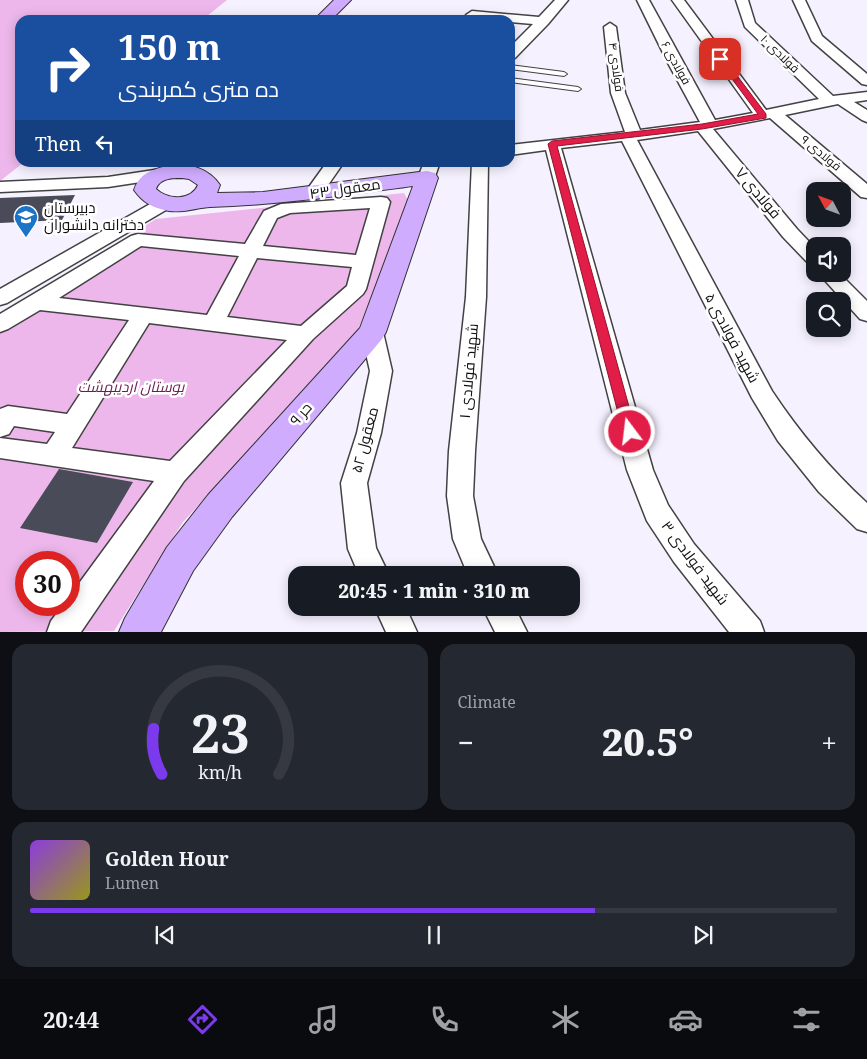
<!DOCTYPE html>
<html lang="en">
<head>
<meta charset="utf-8">
<style>
	body { margin:0; font-family:"Noto Serif",Cairo,serif; background:#242831; color:#f1f3f6; height:100vh; display:flex; flex-direction:column; font-size:19px; white-space:nowrap }
	* { box-sizing:border-box; margin:0 }
	p { font-size:16px; color:#9ea1a6 }
	.icon { flex:none; width:28px; height:28px; fill:none; stroke:currentColor; stroke-width:2; stroke-linecap:round; stroke-linejoin:round }
	.map { position:relative; height:632px; overflow:hidden }
	.drawer { display:flex; flex-direction:column; gap:12px; padding:12px; background:#0d0f14; flex:1 }
	.drawer>* { flex:none }
	.hud { position:absolute; left:15px; top:15px; width:500px; height:152px; border-radius:15px; box-shadow:0 2px 12px #0003; background:#1a4fa0; color:#fff; overflow:hidden }
	.needle { width:32px; rotate:311deg }
	.buttons { position:absolute; left:806px; top:182px; display:grid; gap:10px }
	.buttons a { display:grid; place-items:center; width:45px; height:45px; border-radius:10px; background:#171b24; box-shadow:0 2px 12px #0003; font-size:25px }
	.speed { position:absolute; left:15px; top:551px; display:flex; gap:10px; font-size:25px; font-weight:700; text-align:center }
	.speed>* { display:grid; place-content:center; width:65px; height:65px; border-radius:50%; background:#171b24; box-shadow:0 2px 12px #0003; line-height:1 }
	.speed .limit { border:8px solid #d22; background:#fff; color:#111 }
	.pin { position:absolute; display:grid; place-items:center; width:42px; height:42px; color:#fff; margin:-21px; border-radius:10px; box-shadow:0 2px 8px #0006 }
	.me { position:absolute; width:55px; margin:-28px; rotate:345deg; stroke-linejoin:round; filter:drop-shadow(0 0 4px #0008) }
	.turn { display:flex; align-items:center; gap:18px; height:105px; padding:0 20px; font-size:22px }
	.turn .icon { width:65px; height:65px; stroke-width:2.5 }
	.turn b { display:block; font-size:35px; line-height:42px }
	.then { display:flex; align-items:center; height:48px; padding:0 20px; background:#0003; gap:10px; font-size:19px }
	.big { font-size:38px; font-weight:800; line-height:1.1 }
	.drawer .widget { flex:1; display:flex; flex-direction:column; justify-content:center; gap:8px; min-width:0; padding:0 18px; border-radius:15px; background:#242831 }
	.drawer .dial { align-items:center; gap:0 }
	.dial svg { height:130px; overflow:visible; fill:none; stroke:#363941; stroke-width:7; stroke-linecap:round; text-anchor:middle }
	.dial text { fill:#f1f3f6; stroke:none }
	.song { display:flex; align-items:center; gap:15px }
	.cover { width:60px; height:60px; border-radius:8px; background:linear-gradient(135deg,hsl(270 70% 55%),hsl(60 70% 35%)) }
	.played { height:5px; border-radius:2px; background:linear-gradient(90deg,#7c3aed 70%,#363941 70%) }
	.keys { display:flex; justify-content:space-around; direction:ltr }
	.heat { display:flex; justify-content:space-between; align-items:center; font-size:28px; direction:ltr }
	.drawer .tiles { flex:1; display:grid; gap:12px; grid-template-columns:1fr 1fr }
	.widget:last-child { grid-column:span 2 }
	.trip { position:absolute; left:288px; top:566px; width:292px; height:50px; border-radius:15px; background:#171b24; box-shadow:0 2px 12px #0003; font-weight:800; line-height:50px; text-align:center }
	.tabs { display:flex; height:80px; justify-content:space-around; align-items:center; background:#090b0e; color:#9ea1a6 }
	.tabs .icon { width:35px; height:35px }
	.tabs .current { color:#7c3aed }
	.tabs b { font-size:22px; color:#f1f3f6 }
	.map>svg:first-child { display:block }
</style>
</head>
<body>
<div class="map">
<svg width="867" height="632" viewBox="0 0 867 632">
	<rect width="100%" height="100%" fill="#f6f1ff"/>
	<!-- green -->
	<g fill="#edb7eb" fill-rule="evenodd">
		<path d="M 0,0 L 227,0 L 202,20 L 20,20 L 20,162 L 23,163 L 0,181 Z"/>
		<path d="M 404,193 L 409,202 L 357,332 L 183,522 L 114,631 L 0,632 L 0,315 L 156,219 ZM 26,562 L 69,562 L 69,605 L 26,605 Z"/>
	</g>
	<!-- building -->
	<g fill="#4a4b58">
		<path d="M 75,195 L 62,220 L 0,223 L 0,198 Z"/>
		<path d="M 59,469 L 133,482 L 97,543 L 20,528 Z"/>
	</g>
	<g fill="none" stroke-linecap="round" stroke-linejoin="round">
		<!-- lane casing -->
		<g stroke="#424242" stroke-width="2">
			<g id="lane">
				<path d="M 510,65 L 564,72 L 567,74 L 564,76 L 510,69 Z"/>
				<path d="M 510,78 L 578,87 L 581,89 L 578,91 L 510,82 Z"/>
			</g>
		</g>
		<!-- street casing -->
		<g stroke="#424242" stroke-width="3">
			<g id="street">
				<path d="M 555,0 L 568,0 L 548,24 L 515,58 L 510,59 L 510,47 L 533,24 L 510,22 L 510,20 L 472,19 L 466,15 L 472,11 L 539,17 Z"/>
				<path d="M 637,0 L 649,0 L 715,120 L 753,113 L 672,0 L 684,0 L 766,110 L 819,99 L 745,27 L 736,0 L 748,0 L 755,23 L 833,96 L 867,92 L 867,100 L 854,102 L 867,110 L 867,122 L 862,120 L 838,104 L 785,115 L 867,184 L 867,198 L 861,197 L 770,118 L 713,129 L 797,229 L 815,248 L 815,265 L 808,263 L 783,237 L 698,131 L 637,140 L 772,391 C 800,433 830,469 867,503 L 867,532 L 857,529 L 819,492 L 778,441 L 752,398 L 622,141 L 561,148 L 653,470 L 668,505 L 694,544 L 760,621 L 764,632 L 729,632 L 674,562 L 647,521 L 627,470 L 546,150 L 510,155 L 510,145 L 625,132 L 611,93 L 604,27 L 610,23 L 616,27 L 625,93 L 640,130 L 700,122 L 668,63 Z"/>
				<path d="M 793,0 L 805,0 L 822,36 L 867,74 L 867,85 L 862,84 L 812,41 Z"/>
				<path d="M 327,162 L 344,162 L 319,198 L 313,199 L 307,198 L 304,194 Z"/>
				<path d="M 424,162 L 440,162 L 433,182 L 421,182 L 418,178 Z"/>
				<path d="M 472,162 L 488,162 L 486,297 L 475,451 L 473,496 L 481,539 L 498,575 L 468,575 L 453,539 L 447,496 L 449,451 L 466,297 Z"/>
				<path d="M 161,169 L 167,170 L 169,174 L 167,178 L 108,187 L 0,192 L 0,182 L 108,177 Z"/>
				<path d="M 381,197 L 387,198 L 390,202 L 366,289 L 363,294 L 313,339 L 184,481 L 81,632 L 47,632 L 51,621 L 63,605 L 69,605 L 69,597 L 154,481 L 0,458 L 0,438 L 47,444 L 55,432 L 14,426 L 9,434 L 0,437 L 0,409 L 8,406 L 67,414 L 129,320 L 40,310 L 8,329 L 0,332 L 0,314 L 131,236 L 138,234 L 245,244 L 264,211 L 281,204 ZM 370,208 L 356,255 L 263,246 L 277,218 L 290,213 ZM 141,246 L 239,256 L 207,315 L 59,298 ZM 257,258 L 352,267 L 347,286 L 301,326 L 227,317 ZM 149,323 L 287,340 L 170,461 L 72,448 Z"/>
				<path d="M 165,198 L 171,199 L 174,203 L 171,207 L 7,303 L 0,305 L 0,289 L 159,199 Z"/>
				<path d="M 819,274 L 840,274 L 867,301 L 867,321 L 860,319 Z"/>
				<path d="M 372,324 L 380,327 L 383,332 L 392,371 L 381,433 L 367,483 L 376,548 L 389,575 L 359,575 L 348,549 L 341,483 L 357,433 L 370,371 L 361,332 L 364,327 Z"/>
				<path d="M 375,608 L 406,608 L 417,632 L 386,632 Z"/>
				<path d="M 483,608 L 515,608 L 527,632 L 495,632 Z"/>
			</g>
		</g>
		<!-- secondary casing -->
		<g stroke="#313131" stroke-width="2">
			<g id="secondary">
				<path d="M 334,0 L 351,0 L 331,20 L 314,20 Z"/>
				<path d="M 171,165 C 191,164 208,168 220,185 L 217,193 L 263,192 L 427,171 L 435,173 L 438,178 L 386,332 L 382,339 L 232,517 L 193,571 L 161,632 L 119,632 L 125,618 L 167,547 L 208,495 L 360,328 L 413,186 C 345,195 278,205 210,207 C 196,208 183,213 169,211 C 153,208 143,203 134,190 C 140,172 154,169 171,165 ZM 182,178 L 189,179 L 198,185 C 191,201 168,200 156,189 C 160,178 172,178 182,178 Z"/>
			</g>
		</g>
		<!-- lane -->
		<use href="#lane" fill="#fff" fill-rule="evenodd"/>
		<!-- street -->
		<use href="#street" fill="#fff" fill-rule="evenodd"/>
		<!-- secondary -->
		<use href="#secondary" fill="#d0acff" fill-rule="evenodd"/>
	</g>
	<!-- route -->
	<path fill="#e11d48" stroke="#92132f" d="M 718,57 L 723,57 L 766,114 L 766,118 L 702,129 L 557,146 L 636,432 L 634,436 L 630,437 L 625,436 L 623,432 L 548,144 L 552,141 L 702,124 L 758,114 L 718,60 Z"/>
	<!-- icons -->
	<defs>
		<g id="school-pin" transform="scale(1.25)"><path d="M0 17L-7.5 6A9.5 9.5 0 1 1 7.5 6Z" fill="#1c74c9" stroke="#fff"/><path d="M0-5L7-2L0 1L-7-2ZM-4 1L0 2.5L4 1V4Q0 6-4 4Z" fill="#fff"/></g>
	</defs>
	<g fill-rule="evenodd">
		<use href="#school-pin" x="26" y="217"/>
	</g>
	<g text-anchor="middle" stroke-width="5" stroke-linejoin="round" paint-order="stroke">
		<!-- far-street labels -->
		<g font-size="12" fill="#0f0f0f" stroke="#fff">
			<text transform="translate(780 54) rotate(44)" y="4">فولادی ۱۰</text>
			<text transform="translate(676 63) rotate(61)" y="4">فولادی ۶</text>
			<text transform="translate(616 67) rotate(82)" y="4">فولادی ۴</text>
			<text transform="translate(821 153) rotate(40)" y="4">فولادی ۹</text>
		</g>
		<!-- street labels -->
		<g font-size="15" fill="#0f0f0f" stroke="#fff">
			<text transform="translate(345 189) rotate(-8)" y="5">معقول ۴۳</text>
			<text transform="translate(758 193) rotate(50)" y="5">فولادی ۷</text>
			<text transform="translate(732 338) rotate(62)" y="5">شهید فولادی ۵</text>
			<text transform="translate(469 371) rotate(-85)" y="5">شهید فولادی ۱</text>
			<text transform="translate(301 414) rotate(-49)" y="5">حر ۹</text>
			<text transform="translate(365 440) rotate(-75)" y="5">معقول ۵۲</text>
			<text transform="translate(695 563) rotate(53)" y="5">شهید فولادی ۳</text>
		</g>
		<!-- poi labels -->
		<g font-size="15" fill="#0f0f0f" stroke="#fff" text-anchor="start">
			<text x="44" y="213">دبیرستان<tspan x="44" dy="17">دخترانه دانشوران</tspan></text>
		</g>
		<!-- park labels -->
		<g font-size="15" font-style="italic" fill="#6c1a50" stroke="#fff">
			<text x="131" y="392">بوستان اردیبهشت</text>
		</g>
	</g>
</svg>
<div class="buttons">
<a><svg class="needle" viewBox="-14 -14 28 28"><path d="M0-13l5 13h-10z" fill="#e53935"/><path d="M0 13l5-13h-10z" fill="#9ea1a6"/></svg></a>
<a><svg class="icon" aria-label="sound" viewBox="0 0 24 24"><path d="M4 9h4l5-4v14l-5-4H4zM17 9q2 3 0 6"/></svg></a>
<a><svg class="icon" aria-label="search" viewBox="0 0 24 24"><circle cx="10" cy="10" r="6"/><path d="M15 15l6 6"/></svg></a>
</div>
<div class="speed"><div class="limit">30</div></div>
<div class="pin" style="left:720px;top:59px;background:#d93025"><svg class="icon" aria-label="arrive" viewBox="0 0 24 24"><path d="M6 21V4h12l-3 4 3 4H6"/></svg></div>
<svg class="me" style="left:630px;top:432px" viewBox="-20 -20 40 40"><circle r="17" fill="#e11d48" stroke="#fff" stroke-width="3"/><path d="M0-11L8 9 0 5-8 9z" fill="#fff"/></svg>
<div class="trip">20:45 · 1 min · 310 m</div>
<div class="hud">
<div class="turn"><svg class="icon" aria-label="right" viewBox="0 0 24 24"><path d="M7 20v-9h11M14 6l5 5-5 5"/></svg><div><b>150 m</b>ده متری کمربندی</div></div>
<div class="then">Then<svg class="icon" aria-label="left" viewBox="0 0 24 24"><path d="M17 20v-9H6M10 6l-5 5 5 5"/></svg></div>
</div>
</div>
<section class="drawer">
<div class="tiles">
<div class="widget dial"><svg viewBox="0 0 100 80">
<path d="M14 69A42 42 0 1 1 86 69"/>
<path d="M14 69A42 42 0 0 1 9 41" stroke="#7c3aed"/>
<text x="50" y="56" font-size="32" font-weight="700">23</text>
<text x="50" y="72" font-size="11">km/h</text>
</svg></div>
<div class="widget"><p>Climate</p>
<div class="heat"><a>−</a><b class="big">20.5°</b><a>+</a></div>
</div>
<div class="widget">
<div class="song"><i class="cover"></i><div><b>Golden Hour</b><p>Lumen</p></div></div>
<div class="played"></div>
<div class="keys"><svg class="icon" aria-label="previous" viewBox="0 0 24 24"><path d="M18 5L8 12l10 7zM5 5v14"/></svg><svg class="icon" aria-label="pause" viewBox="0 0 24 24"><path d="M8 5v14M16 5v14"/></svg><svg class="icon" aria-label="next" viewBox="0 0 24 24"><path d="M6 5l10 7-10 7zM19 5v14"/></svg></div>
</div>
</div>
</section>
<nav class="tabs">
<b>20:44</b>
<svg class="icon current" aria-label="directions" viewBox="0 0 24 24"><path d="M12 3l9 9-9 9-9-9zM9 14v-3h6M13 9l2 2-2 2"/></svg>
<svg class="icon" aria-label="music" viewBox="0 0 24 24"><path d="M9 18V5l10-2v13"/><circle cx="6" cy="18" r="3"/><circle cx="16" cy="16" r="3"/></svg>
<svg class="icon" aria-label="phone" viewBox="0 0 24 24"><path d="M5 4h4l2 5-3 2q2 4 5 5l2-3 5 2v4C11 20 4 13 5 4z"/></svg>
<svg class="icon" aria-label="climate" viewBox="0 0 24 24"><path d="M12 3v18M4 7l16 10M4 17L20 7"/></svg>
<svg class="icon" aria-label="car" viewBox="0 0 24 24"><path d="M5 17H2v-5l4-1 3-4h7l3 4 3 1v5h-3M9 17h6M6 11h13"/><circle cx="7" cy="17" r="2"/><circle cx="17" cy="17" r="2"/></svg>
<svg class="icon" aria-label="filters" viewBox="0 0 24 24"><path d="M4 7h16M4 17h16"/><circle cx="9" cy="7" r="2"/><circle cx="15" cy="17" r="2"/></svg>
</nav>
</body>
</html>
